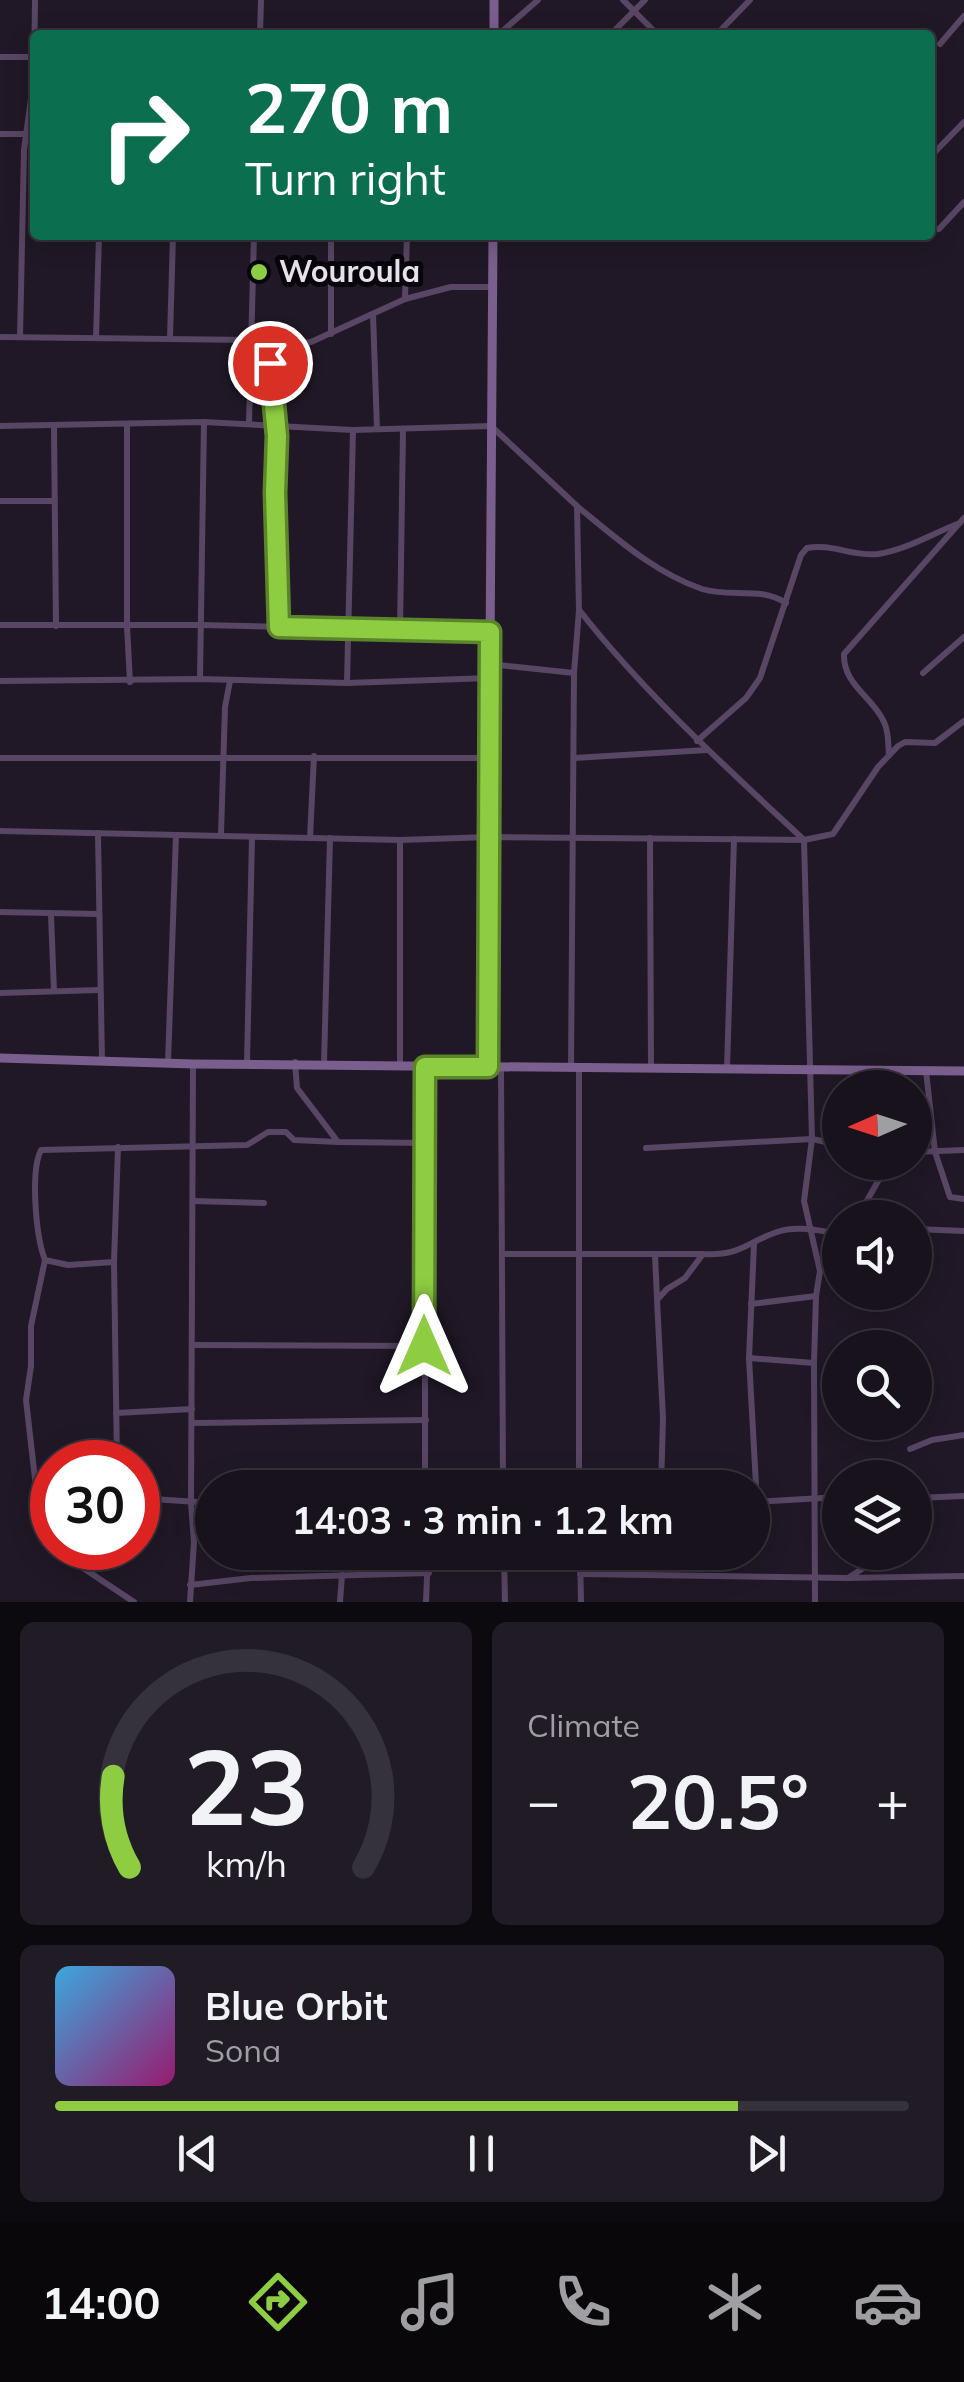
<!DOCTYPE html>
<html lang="en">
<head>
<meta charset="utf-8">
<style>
	body { margin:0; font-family:Mulish,sans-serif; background:#211b25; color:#f1f3f6; height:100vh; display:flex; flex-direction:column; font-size:38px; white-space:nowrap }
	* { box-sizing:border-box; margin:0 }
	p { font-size:32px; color:#9f9ea3 }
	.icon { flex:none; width:55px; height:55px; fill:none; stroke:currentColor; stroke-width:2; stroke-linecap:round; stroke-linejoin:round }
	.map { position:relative; height:1602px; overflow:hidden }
	.sheet { display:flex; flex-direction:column; gap:20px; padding:20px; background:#0d0a0f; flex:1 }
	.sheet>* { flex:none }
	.guide { position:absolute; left:30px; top:30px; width:905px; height:210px; border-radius:10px; box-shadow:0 5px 25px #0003,0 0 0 2px #36323b; background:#0b6e4f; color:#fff; overflow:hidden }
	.needle { width:65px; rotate:267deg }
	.tools { position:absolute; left:822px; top:1070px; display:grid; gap:20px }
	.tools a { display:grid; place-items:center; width:110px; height:110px; border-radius:50%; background:#18121c; box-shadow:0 5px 25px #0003,0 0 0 2px #36323b; font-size:50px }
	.speed { position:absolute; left:30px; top:1440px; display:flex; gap:20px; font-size:50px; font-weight:700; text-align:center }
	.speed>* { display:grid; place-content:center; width:130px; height:130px; border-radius:50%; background:#18121c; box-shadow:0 5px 25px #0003,0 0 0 2px #36323b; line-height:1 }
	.speed .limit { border:15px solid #d22; background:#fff; color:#111 }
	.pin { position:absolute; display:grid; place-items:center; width:85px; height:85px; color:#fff; margin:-42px; border:5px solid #fff; border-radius:50%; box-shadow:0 2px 10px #0007 }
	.me { position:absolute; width:110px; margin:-55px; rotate:0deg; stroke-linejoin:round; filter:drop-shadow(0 0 8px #0008) }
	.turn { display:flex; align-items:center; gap:35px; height:210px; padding:0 50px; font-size:45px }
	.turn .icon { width:130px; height:130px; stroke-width:2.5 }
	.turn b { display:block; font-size:70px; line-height:85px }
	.big { font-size:75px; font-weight:700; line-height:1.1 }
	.sheet .card { flex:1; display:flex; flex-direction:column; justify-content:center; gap:15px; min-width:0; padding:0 35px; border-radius:15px; background:#211b25 }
	.sheet .dial { align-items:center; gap:0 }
	.dial svg { height:260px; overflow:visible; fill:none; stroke:#36323b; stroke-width:7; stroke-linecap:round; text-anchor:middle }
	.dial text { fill:#f1f3f6; stroke:none }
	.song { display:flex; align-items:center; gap:30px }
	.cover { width:120px; height:120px; border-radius:15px; background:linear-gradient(135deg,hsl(200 70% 55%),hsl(320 70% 35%)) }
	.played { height:10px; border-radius:5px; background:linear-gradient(90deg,#8ecd42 80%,#36323b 80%) }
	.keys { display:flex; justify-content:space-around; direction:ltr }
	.heat { display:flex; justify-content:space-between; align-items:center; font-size:55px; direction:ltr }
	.sheet .tiles { flex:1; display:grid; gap:20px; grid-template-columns:1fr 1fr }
	.card:last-child { grid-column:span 2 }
	.trip { position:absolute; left:195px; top:1470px; width:575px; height:100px; border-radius:50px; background:#18121c; box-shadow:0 5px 25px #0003,0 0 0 2px #36323b; font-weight:700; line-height:100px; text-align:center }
	.tab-bar { display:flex; height:160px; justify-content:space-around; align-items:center; background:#0a070b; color:#9f9ea3 }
	.tab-bar .icon { width:70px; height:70px }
	.tab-bar .on { color:#8ecd42 }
	.tab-bar b { font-size:45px; color:#f1f3f6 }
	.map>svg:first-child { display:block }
</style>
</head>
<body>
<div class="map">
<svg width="964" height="1602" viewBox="0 0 964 1602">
	<rect width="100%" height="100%" fill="#201826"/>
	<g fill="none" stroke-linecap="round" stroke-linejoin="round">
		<!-- street -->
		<g stroke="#584664" stroke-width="6">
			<path d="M 623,0 L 658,35"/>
			<path d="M 260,35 L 261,0"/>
			<path d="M 498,35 L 538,0"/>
			<path d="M 610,35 L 645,0"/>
			<path d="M 716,35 L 750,0"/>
			<path d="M 940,44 L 964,16"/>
			<path d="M 0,57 L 35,57"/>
			<path d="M 0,134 L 35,134"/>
			<path d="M 930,157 L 964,122"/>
			<path d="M 939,229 L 964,202"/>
			<path d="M 331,235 L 331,334"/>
			<path d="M 405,299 L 407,235"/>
			<path d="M 373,314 L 377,429"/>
			<path d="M 0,337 L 250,340 L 291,345 L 311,342 L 405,299 L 451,287 L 492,287"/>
			<path d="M 20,337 L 24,150 L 34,77 L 35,0"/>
			<path d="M 96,338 L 99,235"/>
			<path d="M 170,338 L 173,235"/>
			<path d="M 271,341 C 271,373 276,403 277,434 C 278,498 274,563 279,627"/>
			<path d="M 249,423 L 254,235"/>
			<path d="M 127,424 L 127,626 L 130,682"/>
			<path d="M 0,426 L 204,422 L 353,430 L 491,426 L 577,506 L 579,610 L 574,673 L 571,1067"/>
			<path d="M 54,426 L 56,626"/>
			<path d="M 0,501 L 54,501"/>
			<path d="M 578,507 C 616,538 655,573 702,589 C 731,598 760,586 786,603"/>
			<path d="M 580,611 C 646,695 726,767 804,840 L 812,1139 L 804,1201 L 820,1271 L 816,1296 L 814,1363 L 815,1602"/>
			<path d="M 0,625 L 201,625 L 490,632"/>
			<path d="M 400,631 L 403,430"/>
			<path d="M 490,664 L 574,673"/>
			<path d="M 923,673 L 964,637"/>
			<path d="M 200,679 L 204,422"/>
			<path d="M 0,681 L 200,679 L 347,683 L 490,678"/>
			<path d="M 347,683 L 353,430"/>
			<path d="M 697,741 L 746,698 L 760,678 L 801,555 L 807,548 C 831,543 853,557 878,554 C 906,550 933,533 960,523"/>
			<path d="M 889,755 C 888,744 889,732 884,722 C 873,697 843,685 844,654 L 964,518"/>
			<path d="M 0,758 L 489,758"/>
			<path d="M 574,758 L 707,750"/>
			<path d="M 0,831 L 400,840 L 489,837 L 804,840 L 833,834 L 878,767 L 898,746 L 905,742 L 935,743 L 964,721"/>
			<path d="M 98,833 L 102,1062"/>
			<path d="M 221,834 L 225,707 L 230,681"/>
			<path d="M 310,838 L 314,756"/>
			<path d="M 650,838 L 651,1068"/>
			<path d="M 0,912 L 99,914"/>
			<path d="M 51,915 L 54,991"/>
			<path d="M 0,993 L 100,990"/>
			<path d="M 295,1062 L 297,1088 L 338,1142 L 426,1143"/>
			<path d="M 168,1063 L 176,835"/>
			<path d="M 247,1063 L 252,837"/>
			<path d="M 324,1063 L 330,838"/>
			<path d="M 400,1066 L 400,840"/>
			<path d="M 501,1067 L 503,1488"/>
			<path d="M 579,1068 L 579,1488"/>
			<path d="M 727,1069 L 734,839"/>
			<path d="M 926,1071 L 935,1152 L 950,1197 L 964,1199"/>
			<path d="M 646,1148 L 812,1139 L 840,1145"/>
			<path d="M 915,1152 L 964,1150"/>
			<path d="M 193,1201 L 264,1203"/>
			<path d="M 857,1218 L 889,1162"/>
			<path d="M 915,1229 L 964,1231"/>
			<path d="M 754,1244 L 749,1358 L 757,1503"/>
			<path d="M 502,1254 L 703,1254"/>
			<path d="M 655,1255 L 657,1298"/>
			<path d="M 45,1260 L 31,1326 L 31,1366 L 26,1400 L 38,1505 L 52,1539"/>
			<path d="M 114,1262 L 68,1265 L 45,1260 C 36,1237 30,1172 41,1150 L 247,1145 L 268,1132 L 286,1132 L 294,1140 L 338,1142"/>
			<path d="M 821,1270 L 840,1244"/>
			<path d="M 751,1304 L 816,1296"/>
			<path d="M 192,1345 L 424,1346"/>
			<path d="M 749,1358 L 814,1363"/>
			<path d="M 116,1413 L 192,1409"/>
			<path d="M 192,1423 L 426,1420"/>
			<path d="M 910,1449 L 932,1440 L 964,1435"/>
			<path d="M 117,1462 L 114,1262 L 118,1147"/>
			<path d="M 425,1488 L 425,1067"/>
			<path d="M 661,1488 L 663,1418 L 657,1300 L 667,1289 L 685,1278 L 703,1254 C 741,1256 745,1243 777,1232 C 797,1225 820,1231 840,1234"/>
			<path d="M 138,1498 L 212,1503"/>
			<path d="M 915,1498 L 964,1496"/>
			<path d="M 752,1502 L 840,1497"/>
			<path d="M 59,1548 L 65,1556 L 134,1602"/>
			<path d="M 504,1552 L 505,1602"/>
			<path d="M 580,1552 L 581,1602"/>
			<path d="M 65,1556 L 78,1548"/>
			<path d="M 580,1574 L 847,1578 L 964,1576"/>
			<path d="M 848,1578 L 888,1552"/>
			<path d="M 190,1585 L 251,1578 L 429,1573"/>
			<path d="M 190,1602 L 194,1542 L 191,1503 L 193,1064"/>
			<path d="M 340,1602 L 342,1575"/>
			<path d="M 426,1602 L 428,1552"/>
		</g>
		<!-- secondary -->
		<g stroke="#7a5e8e" stroke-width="9">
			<path d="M 494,35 L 494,0"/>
			<path d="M 0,1058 L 193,1064 L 964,1071"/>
			<path d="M 487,1067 L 493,235"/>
		</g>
	</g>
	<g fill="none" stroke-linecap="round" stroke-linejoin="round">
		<!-- route casing -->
		<g stroke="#5c852b" stroke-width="25">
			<path id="route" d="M 270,363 L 277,436 L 275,493 L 279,627 L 490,632 L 488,1067 L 425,1067 L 424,1346"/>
		</g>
		<!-- route -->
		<use href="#route" stroke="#8ecd42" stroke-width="18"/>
	</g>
	<!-- markers -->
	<circle fill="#8ecd42" stroke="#08050b" stroke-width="4" cx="259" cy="272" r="10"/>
	<g text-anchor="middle" stroke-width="10" stroke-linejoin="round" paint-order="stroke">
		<!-- poi labels -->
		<g font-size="30" font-weight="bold" fill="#e7e1eb" stroke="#08050b" text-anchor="start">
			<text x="279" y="282">Wouroula</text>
		</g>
	</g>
</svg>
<div class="tools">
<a><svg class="needle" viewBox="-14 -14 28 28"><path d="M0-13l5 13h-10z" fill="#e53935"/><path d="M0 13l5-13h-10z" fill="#9f9ea3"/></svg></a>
<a><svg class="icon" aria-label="sound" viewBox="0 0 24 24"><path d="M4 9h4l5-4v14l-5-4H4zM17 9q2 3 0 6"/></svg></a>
<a><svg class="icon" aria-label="search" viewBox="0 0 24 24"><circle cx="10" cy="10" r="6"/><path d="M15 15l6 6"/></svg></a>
<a><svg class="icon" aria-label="layers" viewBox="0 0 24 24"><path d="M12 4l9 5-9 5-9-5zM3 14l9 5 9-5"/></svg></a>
</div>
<div class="speed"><div class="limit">30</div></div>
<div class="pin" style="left:270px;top:363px;background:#d93025"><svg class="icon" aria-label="arrive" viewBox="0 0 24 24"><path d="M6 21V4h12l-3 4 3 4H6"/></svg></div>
<svg class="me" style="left:424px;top:1346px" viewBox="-20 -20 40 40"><path d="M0-17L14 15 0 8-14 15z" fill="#8ecd42" stroke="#fff" stroke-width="4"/></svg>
<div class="trip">14:03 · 3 min · 1.2 km</div>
<div class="guide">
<div class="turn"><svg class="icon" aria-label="right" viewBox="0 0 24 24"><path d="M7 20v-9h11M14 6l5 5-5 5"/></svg><div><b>270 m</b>Turn right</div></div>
</div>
</div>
<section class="sheet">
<div class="tiles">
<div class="card dial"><svg viewBox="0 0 100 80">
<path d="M14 69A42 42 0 1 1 86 69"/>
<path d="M14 69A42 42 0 0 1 9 41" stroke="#8ecd42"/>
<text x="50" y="56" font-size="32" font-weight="700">23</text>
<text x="50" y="72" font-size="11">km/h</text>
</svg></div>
<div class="card"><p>Climate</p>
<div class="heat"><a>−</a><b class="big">20.5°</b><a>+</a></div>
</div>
<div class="card">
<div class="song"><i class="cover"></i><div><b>Blue Orbit</b><p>Sona</p></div></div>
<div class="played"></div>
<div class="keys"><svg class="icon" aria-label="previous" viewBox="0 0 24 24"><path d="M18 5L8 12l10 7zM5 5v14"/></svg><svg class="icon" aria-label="pause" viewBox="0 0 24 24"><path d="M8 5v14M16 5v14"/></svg><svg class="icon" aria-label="next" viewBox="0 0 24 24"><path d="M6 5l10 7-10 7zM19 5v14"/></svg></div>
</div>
</div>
</section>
<nav class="tab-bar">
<b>14:00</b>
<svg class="icon on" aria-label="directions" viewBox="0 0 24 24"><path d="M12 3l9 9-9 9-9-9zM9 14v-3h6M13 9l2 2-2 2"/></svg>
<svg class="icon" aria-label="music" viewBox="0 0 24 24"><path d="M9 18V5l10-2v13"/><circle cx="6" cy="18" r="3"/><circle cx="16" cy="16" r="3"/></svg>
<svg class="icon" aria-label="phone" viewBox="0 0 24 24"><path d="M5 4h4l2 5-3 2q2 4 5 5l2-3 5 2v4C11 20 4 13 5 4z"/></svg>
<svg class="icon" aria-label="climate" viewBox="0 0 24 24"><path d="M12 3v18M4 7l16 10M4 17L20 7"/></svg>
<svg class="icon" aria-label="car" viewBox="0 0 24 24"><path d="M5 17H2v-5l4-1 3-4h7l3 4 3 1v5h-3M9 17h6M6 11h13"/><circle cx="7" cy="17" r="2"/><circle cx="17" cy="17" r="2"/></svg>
</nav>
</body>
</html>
